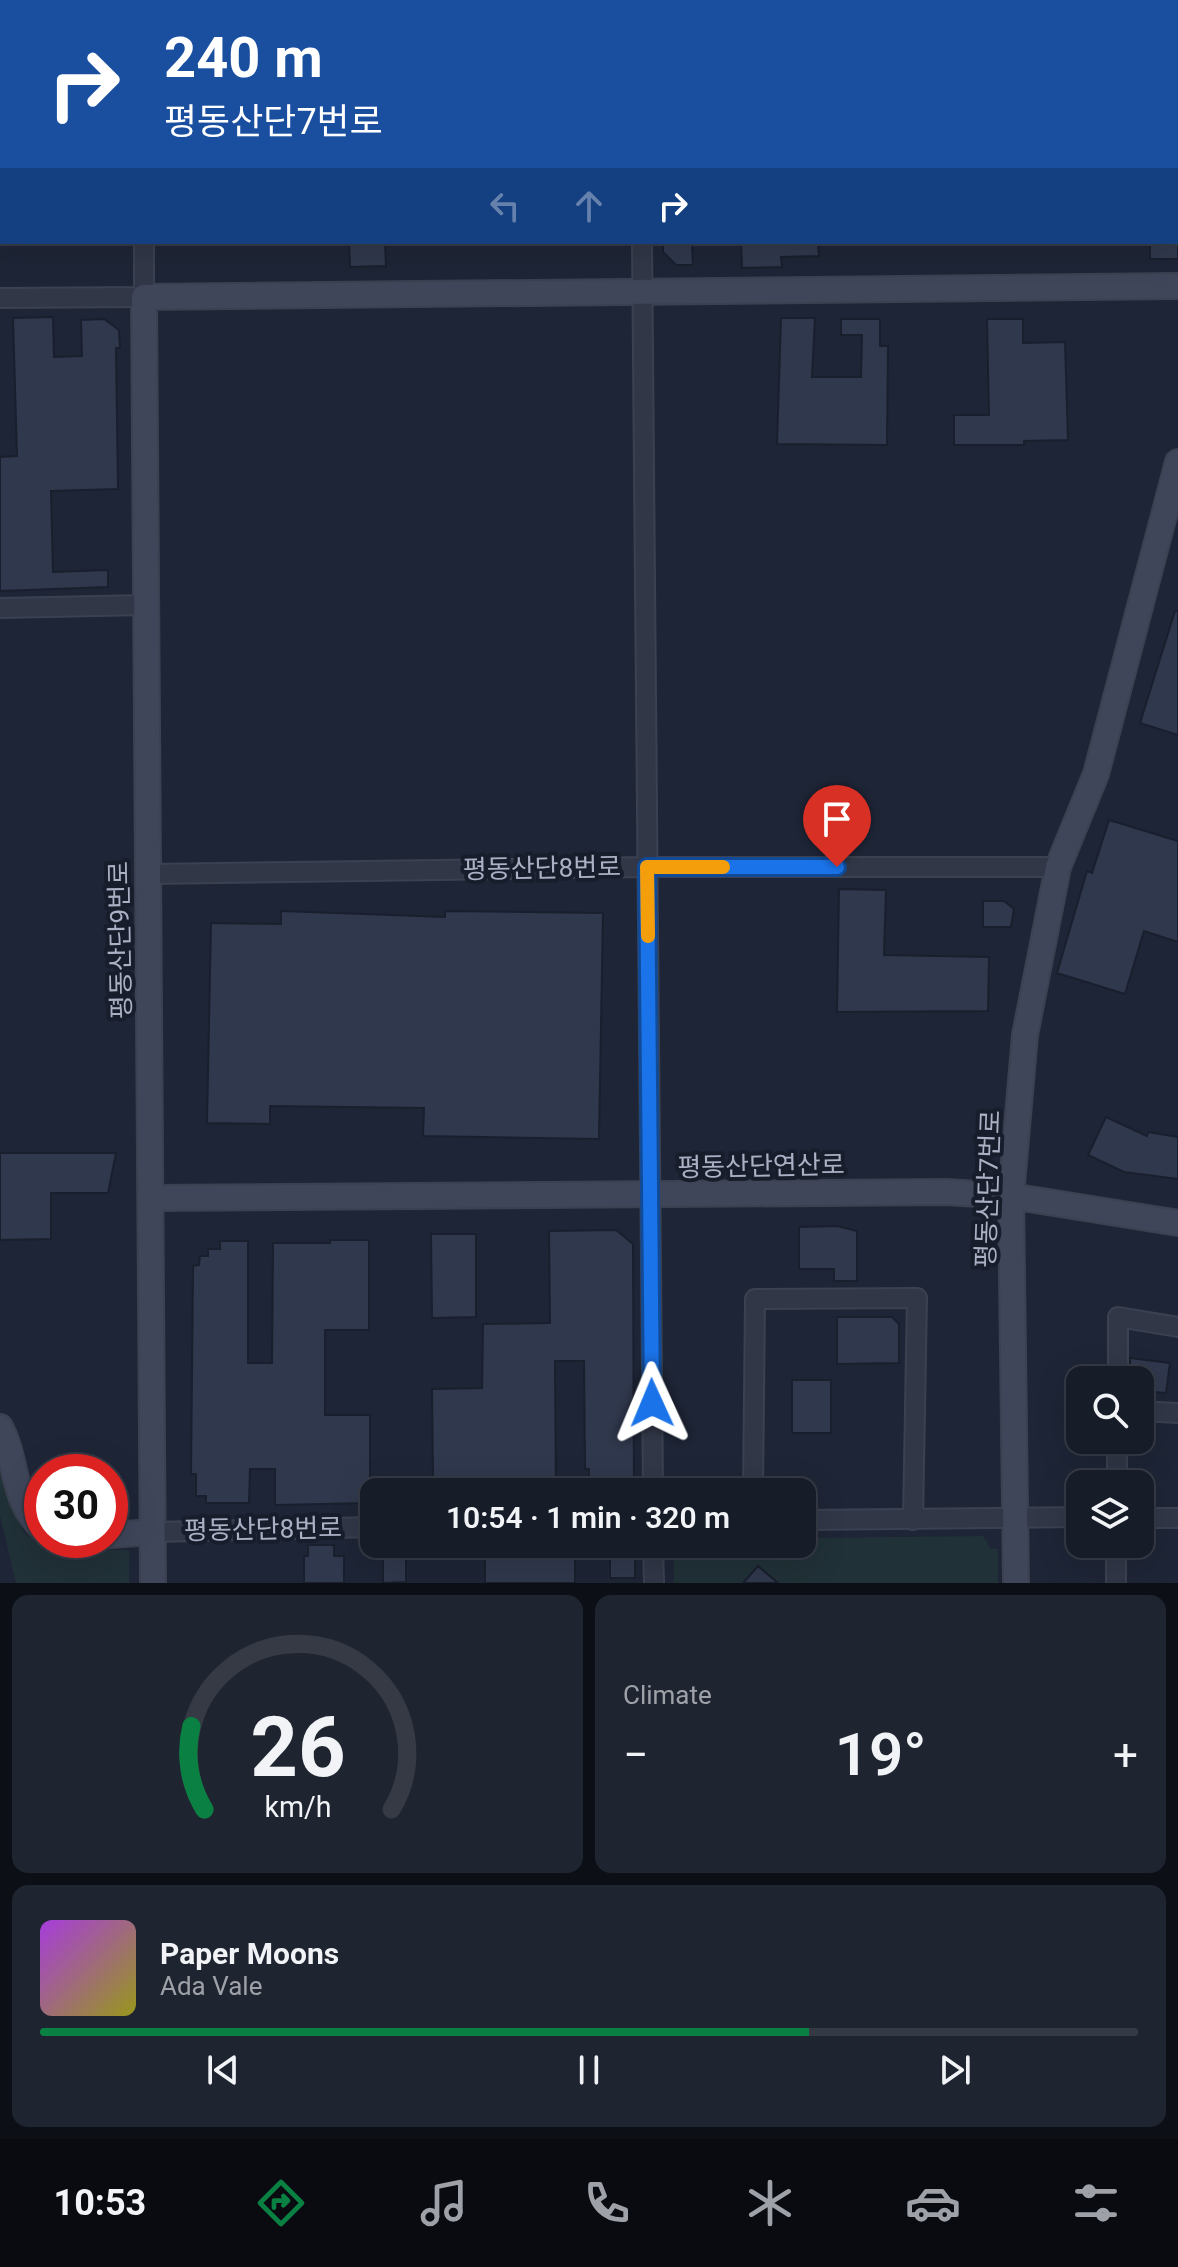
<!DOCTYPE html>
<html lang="en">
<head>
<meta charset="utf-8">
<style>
	body { margin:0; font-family:Roboto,"Noto Sans KR",sans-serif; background:#1f2530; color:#f1f3f6; height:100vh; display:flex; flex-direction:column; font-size:30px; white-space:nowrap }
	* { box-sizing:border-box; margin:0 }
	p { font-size:26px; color:#9ea1a8 }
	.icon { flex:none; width:44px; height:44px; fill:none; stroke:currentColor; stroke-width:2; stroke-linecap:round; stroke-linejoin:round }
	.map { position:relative; height:1583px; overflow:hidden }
	.drawer { display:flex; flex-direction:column; gap:12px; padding:12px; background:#0c0f16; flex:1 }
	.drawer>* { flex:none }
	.top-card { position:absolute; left:0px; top:0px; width:1178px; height:244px; box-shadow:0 8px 32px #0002,0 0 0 2px #353a45; background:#1a4fa0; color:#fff; overflow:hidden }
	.buttons { position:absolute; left:1066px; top:1366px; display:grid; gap:16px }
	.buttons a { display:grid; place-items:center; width:88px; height:88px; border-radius:16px; background:#161c28; box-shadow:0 8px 32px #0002,0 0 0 2px #353a45; font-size:40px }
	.speed { position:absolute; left:24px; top:1454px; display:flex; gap:16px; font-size:40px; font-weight:700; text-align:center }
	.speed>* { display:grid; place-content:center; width:104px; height:104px; border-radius:50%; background:#161c28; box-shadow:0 8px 32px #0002,0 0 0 2px #353a45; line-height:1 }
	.speed .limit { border:12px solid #d22; background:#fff; color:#111 }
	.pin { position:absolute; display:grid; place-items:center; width:68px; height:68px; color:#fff; margin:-82px -34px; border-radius:50% 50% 50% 0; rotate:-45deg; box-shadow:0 0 8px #0007 }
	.pin .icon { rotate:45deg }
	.me { position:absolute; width:88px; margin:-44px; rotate:359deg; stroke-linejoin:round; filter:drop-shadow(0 0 6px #0008) }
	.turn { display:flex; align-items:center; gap:28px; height:168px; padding:0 32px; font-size:36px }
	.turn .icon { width:104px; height:104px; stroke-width:2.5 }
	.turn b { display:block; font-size:56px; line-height:68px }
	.lanes { display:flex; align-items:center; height:76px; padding:0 32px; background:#0003; justify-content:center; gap:40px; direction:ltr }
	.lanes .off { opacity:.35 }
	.big { font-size:60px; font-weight:600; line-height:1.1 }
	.drawer .card { flex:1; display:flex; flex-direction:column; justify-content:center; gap:12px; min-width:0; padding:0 28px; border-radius:16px; background:#1f2530 }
	.drawer .dial { align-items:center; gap:0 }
	.dial svg { height:208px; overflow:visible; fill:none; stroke:#353a45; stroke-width:7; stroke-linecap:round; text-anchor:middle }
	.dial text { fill:#f1f3f6; stroke:none }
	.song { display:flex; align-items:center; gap:24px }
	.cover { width:96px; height:96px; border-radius:12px; background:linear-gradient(135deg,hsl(280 70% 55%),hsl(60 70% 35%)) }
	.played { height:8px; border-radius:4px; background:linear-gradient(90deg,#0b8043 70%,#353a45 70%) }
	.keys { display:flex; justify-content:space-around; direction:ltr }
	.heat { display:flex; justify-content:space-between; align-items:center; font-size:44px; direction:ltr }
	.drawer .tiles { flex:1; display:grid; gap:12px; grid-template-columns:1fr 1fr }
	.card:last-child { grid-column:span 2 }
	.trip { position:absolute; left:360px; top:1478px; width:456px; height:80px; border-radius:16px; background:#161c28; box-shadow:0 8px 32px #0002,0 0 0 2px #353a45; font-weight:600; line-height:80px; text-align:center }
	.dock { display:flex; height:128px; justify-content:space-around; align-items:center; background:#090b10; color:#9ea1a8 }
	.dock .icon { width:56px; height:56px }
	.dock .active { color:#0b8043 }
	.dock b { font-size:36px; color:#f1f3f6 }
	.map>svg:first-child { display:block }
</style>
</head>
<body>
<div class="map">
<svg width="1178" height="1583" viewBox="0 0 1178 1583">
	<rect width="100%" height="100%" fill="#1e2536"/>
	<!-- green -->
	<g fill="#203137">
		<path d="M 0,1462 L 23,1532 L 49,1550 L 129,1550 L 129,1583 L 16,1583 L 0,1516 Z"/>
		<path d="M 983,1536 L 990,1548 L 998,1549 L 998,1583 L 674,1583 L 674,1559 L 685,1544 L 802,1544 L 802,1538 Z"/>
	</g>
	<!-- building -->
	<g fill="#30384d" stroke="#191f2d" stroke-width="2">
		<path d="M 349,242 L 385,242 L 386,266 L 350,267 Z"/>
		<path d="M 663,242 L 692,242 L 693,265 L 676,265 L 663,252 Z"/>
		<path d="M 741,242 L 818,242 L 819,256 L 781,257 L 782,267 L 742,268 Z"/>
		<rect x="1150" y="242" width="28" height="17"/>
		<path d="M 53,317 L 54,357 L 82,356 L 81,320 L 104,319 L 119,330 L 120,348 L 116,348 L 118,489 L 51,491 L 53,572 L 108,570 L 108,587 L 0,591 L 0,457 L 17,456 L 13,318 Z"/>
		<path d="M 781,318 L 815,318 L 812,377 L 861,377 L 862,335 L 841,335 L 841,319 L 880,319 L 880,346 L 888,346 L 887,445 L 777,444 Z"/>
		<path d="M 987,319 L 1023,319 L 1023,343 L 1065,342 L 1068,440 L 1024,441 L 1024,445 L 954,445 L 954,415 L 989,415 Z"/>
		<path d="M 1175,611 L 1178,611 L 1178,735 L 1140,723 Z"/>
		<path d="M 1109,820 L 1178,841 L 1178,942 L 1144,931 L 1125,994 L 1057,973 L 1087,871 L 1092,873 Z"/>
		<path d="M 839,889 L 886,890 L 884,955 L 989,957 L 988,1011 L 837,1012 Z"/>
		<path d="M 983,901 L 1004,901 L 1014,909 L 1011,927 L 983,927 Z"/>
		<path d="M 281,911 L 445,917 L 445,911 L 603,913 L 599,1139 L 423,1136 L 424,1108 L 270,1106 L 270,1124 L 207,1123 L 211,923 L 281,924 Z"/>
		<path d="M 1106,1117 L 1147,1136 L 1148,1132 L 1178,1137 L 1178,1179 L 1124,1172 L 1088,1155 Z"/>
		<path d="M 0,1153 L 116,1153 L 108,1193 L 51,1193 L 51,1239 L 0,1240 Z"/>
		<path d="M 837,1226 L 857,1231 L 857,1281 L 834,1281 L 834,1269 L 799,1269 L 799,1227 Z"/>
		<path d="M 616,1230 L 633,1244 L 634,1486 L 628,1492 L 589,1492 L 589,1469 L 585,1469 L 584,1361 L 555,1361 L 556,1492 L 483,1492 L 483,1480 L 433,1480 L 432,1389 L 482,1388 L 483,1324 L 550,1323 L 549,1231 Z"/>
		<path d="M 431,1234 L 476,1234 L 476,1317 L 432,1318 Z"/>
		<path d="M 330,1240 L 369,1240 L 369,1330 L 325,1330 L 325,1415 L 370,1415 L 370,1503 L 275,1505 L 275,1469 L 250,1469 L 249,1503 L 206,1503 L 206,1496 L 196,1496 L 196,1474 L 191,1474 L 193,1266 L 199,1265 L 200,1256 L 208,1256 L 208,1249 L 220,1249 L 220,1241 L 248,1241 L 248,1363 L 272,1363 L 273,1243 L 330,1243 Z"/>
		<path d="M 837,1317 L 892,1317 L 899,1324 L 899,1363 L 837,1364 Z"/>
		<path d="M 1130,1358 L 1170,1363 L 1166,1393 L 1154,1392 L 1153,1400 L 1140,1398 L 1140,1380 L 1130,1380 Z"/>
		<rect x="792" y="1380" width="39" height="53"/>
		<path d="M 531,1544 L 575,1544 L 575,1583 L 485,1583 L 485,1551 L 531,1550 Z"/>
		<path d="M 610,1544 L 622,1544 L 635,1556 L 635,1578 L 610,1578 Z"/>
		<path d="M 308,1545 L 334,1545 L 334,1556 L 344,1556 L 344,1583 L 304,1583 L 304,1556 L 308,1556 Z"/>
		<path d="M 383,1545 L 406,1545 L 406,1582 L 383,1583 Z"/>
		<path d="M 758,1566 L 778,1583 L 743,1583 Z"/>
	</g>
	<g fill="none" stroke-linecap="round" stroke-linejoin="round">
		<!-- street casing -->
		<g stroke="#3b4150" stroke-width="22">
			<g id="street">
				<path d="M 141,0 L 141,2"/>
				<path d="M 637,0 L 637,2"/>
				<path d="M 642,242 L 653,1492"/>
				<path d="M 0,298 L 144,297 L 144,242"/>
				<path d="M 0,608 L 145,605"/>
				<path d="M 148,874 L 647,867 L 1058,867"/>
				<path d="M 1118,1380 L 1118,1317 L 1178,1327"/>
				<path d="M 1140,1411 L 1178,1413"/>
				<path d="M 1117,1484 L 1117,1440"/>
				<path d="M 753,1492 L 755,1299 L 917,1298 L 913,1520"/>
				<path d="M 1140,1518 L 1178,1518"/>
				<path d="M 802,1520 L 1080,1517"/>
				<path d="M 152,1532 L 374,1527"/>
				<path d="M 653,1544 L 654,1583"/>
				<path d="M 1116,1583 L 1116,1544"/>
			</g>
		</g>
		<!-- secondary casing -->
		<g stroke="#3b4150" stroke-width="28">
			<g id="secondary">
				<path d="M 151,1198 L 946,1192 L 1011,1196 L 1178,1223"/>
				<path d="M 0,1427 C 18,1460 11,1500 42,1528"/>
				<path d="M 110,1535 L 152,1532"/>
				<path d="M 153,1583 L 144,297 L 1178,286"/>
				<path d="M 1016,1583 L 1011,1196 L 1025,1035 L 1058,867 L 1096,774 L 1178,462"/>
			</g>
		</g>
		<!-- street -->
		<use href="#street" stroke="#313747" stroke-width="18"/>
		<!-- secondary -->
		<use href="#secondary" stroke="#3f465a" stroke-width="24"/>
	</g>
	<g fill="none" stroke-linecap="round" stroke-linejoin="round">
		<!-- route casing -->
		<g stroke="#114b97" stroke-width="20">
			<path id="route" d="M 652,1403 L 647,867 L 837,867"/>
		</g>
		<!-- route -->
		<use href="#route" stroke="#1a73e8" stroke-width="14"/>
		<!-- slow -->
		<path stroke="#f59e0b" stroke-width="14" d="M 648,936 L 647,867 L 723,867"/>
	</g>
	<g text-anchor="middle" stroke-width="8" stroke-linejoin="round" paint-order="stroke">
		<!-- street labels -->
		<g font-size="26" fill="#abb1c4" stroke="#171d2b">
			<text transform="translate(542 868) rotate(-1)" y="9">평동산단8번로</text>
			<text transform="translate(120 940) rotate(-91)" y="9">평동산단9번로</text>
			<text transform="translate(761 1166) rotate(-1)" y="9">평동산단연산로</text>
			<text transform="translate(988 1189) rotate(-88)" y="9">평동산단7번로</text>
			<text transform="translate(263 1529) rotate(-1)" y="9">평동산단8번로</text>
		</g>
	</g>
</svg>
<div class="buttons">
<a><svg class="icon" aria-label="search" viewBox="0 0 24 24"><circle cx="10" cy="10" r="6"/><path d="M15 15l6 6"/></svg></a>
<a><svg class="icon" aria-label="layers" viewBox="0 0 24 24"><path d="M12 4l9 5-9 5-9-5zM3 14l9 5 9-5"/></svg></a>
</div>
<div class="speed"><div class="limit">30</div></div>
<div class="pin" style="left:837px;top:867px;background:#d93025"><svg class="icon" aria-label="arrive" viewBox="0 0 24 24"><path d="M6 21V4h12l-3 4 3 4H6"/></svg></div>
<svg class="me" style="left:652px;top:1403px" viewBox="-20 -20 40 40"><path d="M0-17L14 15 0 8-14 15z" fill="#1a73e8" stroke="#fff" stroke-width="4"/></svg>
<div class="trip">10:54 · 1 min · 320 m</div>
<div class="top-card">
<div class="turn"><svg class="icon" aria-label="right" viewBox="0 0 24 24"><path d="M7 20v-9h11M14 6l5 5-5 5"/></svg><div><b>240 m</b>평동산단7번로</div></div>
<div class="lanes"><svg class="icon off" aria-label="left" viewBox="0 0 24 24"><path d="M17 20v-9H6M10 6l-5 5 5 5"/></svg><svg class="icon off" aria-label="ahead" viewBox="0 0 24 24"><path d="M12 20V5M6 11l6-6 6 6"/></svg><svg class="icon" aria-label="right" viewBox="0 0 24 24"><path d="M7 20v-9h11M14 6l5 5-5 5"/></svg></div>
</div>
</div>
<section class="drawer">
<div class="tiles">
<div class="card dial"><svg viewBox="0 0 100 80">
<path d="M14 69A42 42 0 1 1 86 69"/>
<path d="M14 69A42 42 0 0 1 9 37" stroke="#0b8043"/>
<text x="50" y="56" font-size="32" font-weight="700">26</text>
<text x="50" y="72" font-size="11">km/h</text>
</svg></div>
<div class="card"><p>Climate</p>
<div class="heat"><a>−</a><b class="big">19°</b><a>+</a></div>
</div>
<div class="card">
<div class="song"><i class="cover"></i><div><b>Paper Moons</b><p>Ada Vale</p></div></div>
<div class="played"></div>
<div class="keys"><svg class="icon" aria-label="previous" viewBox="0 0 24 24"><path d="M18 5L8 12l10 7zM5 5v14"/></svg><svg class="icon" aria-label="pause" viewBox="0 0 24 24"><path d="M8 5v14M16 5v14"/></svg><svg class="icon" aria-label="next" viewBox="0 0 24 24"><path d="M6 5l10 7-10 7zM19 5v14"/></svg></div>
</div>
</div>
</section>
<nav class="dock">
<b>10:53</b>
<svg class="icon active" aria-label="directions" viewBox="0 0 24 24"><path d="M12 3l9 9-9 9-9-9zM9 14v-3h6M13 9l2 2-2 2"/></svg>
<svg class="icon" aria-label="music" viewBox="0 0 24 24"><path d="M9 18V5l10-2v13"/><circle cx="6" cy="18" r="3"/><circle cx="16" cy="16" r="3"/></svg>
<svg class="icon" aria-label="phone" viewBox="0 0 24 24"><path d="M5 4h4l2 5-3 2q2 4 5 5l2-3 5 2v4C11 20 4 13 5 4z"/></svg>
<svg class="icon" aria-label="climate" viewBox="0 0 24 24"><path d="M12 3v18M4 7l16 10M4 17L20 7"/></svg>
<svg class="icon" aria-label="car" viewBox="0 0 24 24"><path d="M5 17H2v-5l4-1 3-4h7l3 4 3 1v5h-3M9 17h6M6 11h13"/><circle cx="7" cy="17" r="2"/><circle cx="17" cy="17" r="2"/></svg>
<svg class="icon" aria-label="filters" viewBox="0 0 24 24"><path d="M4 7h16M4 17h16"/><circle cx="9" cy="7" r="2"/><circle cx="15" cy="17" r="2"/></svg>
</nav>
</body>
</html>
